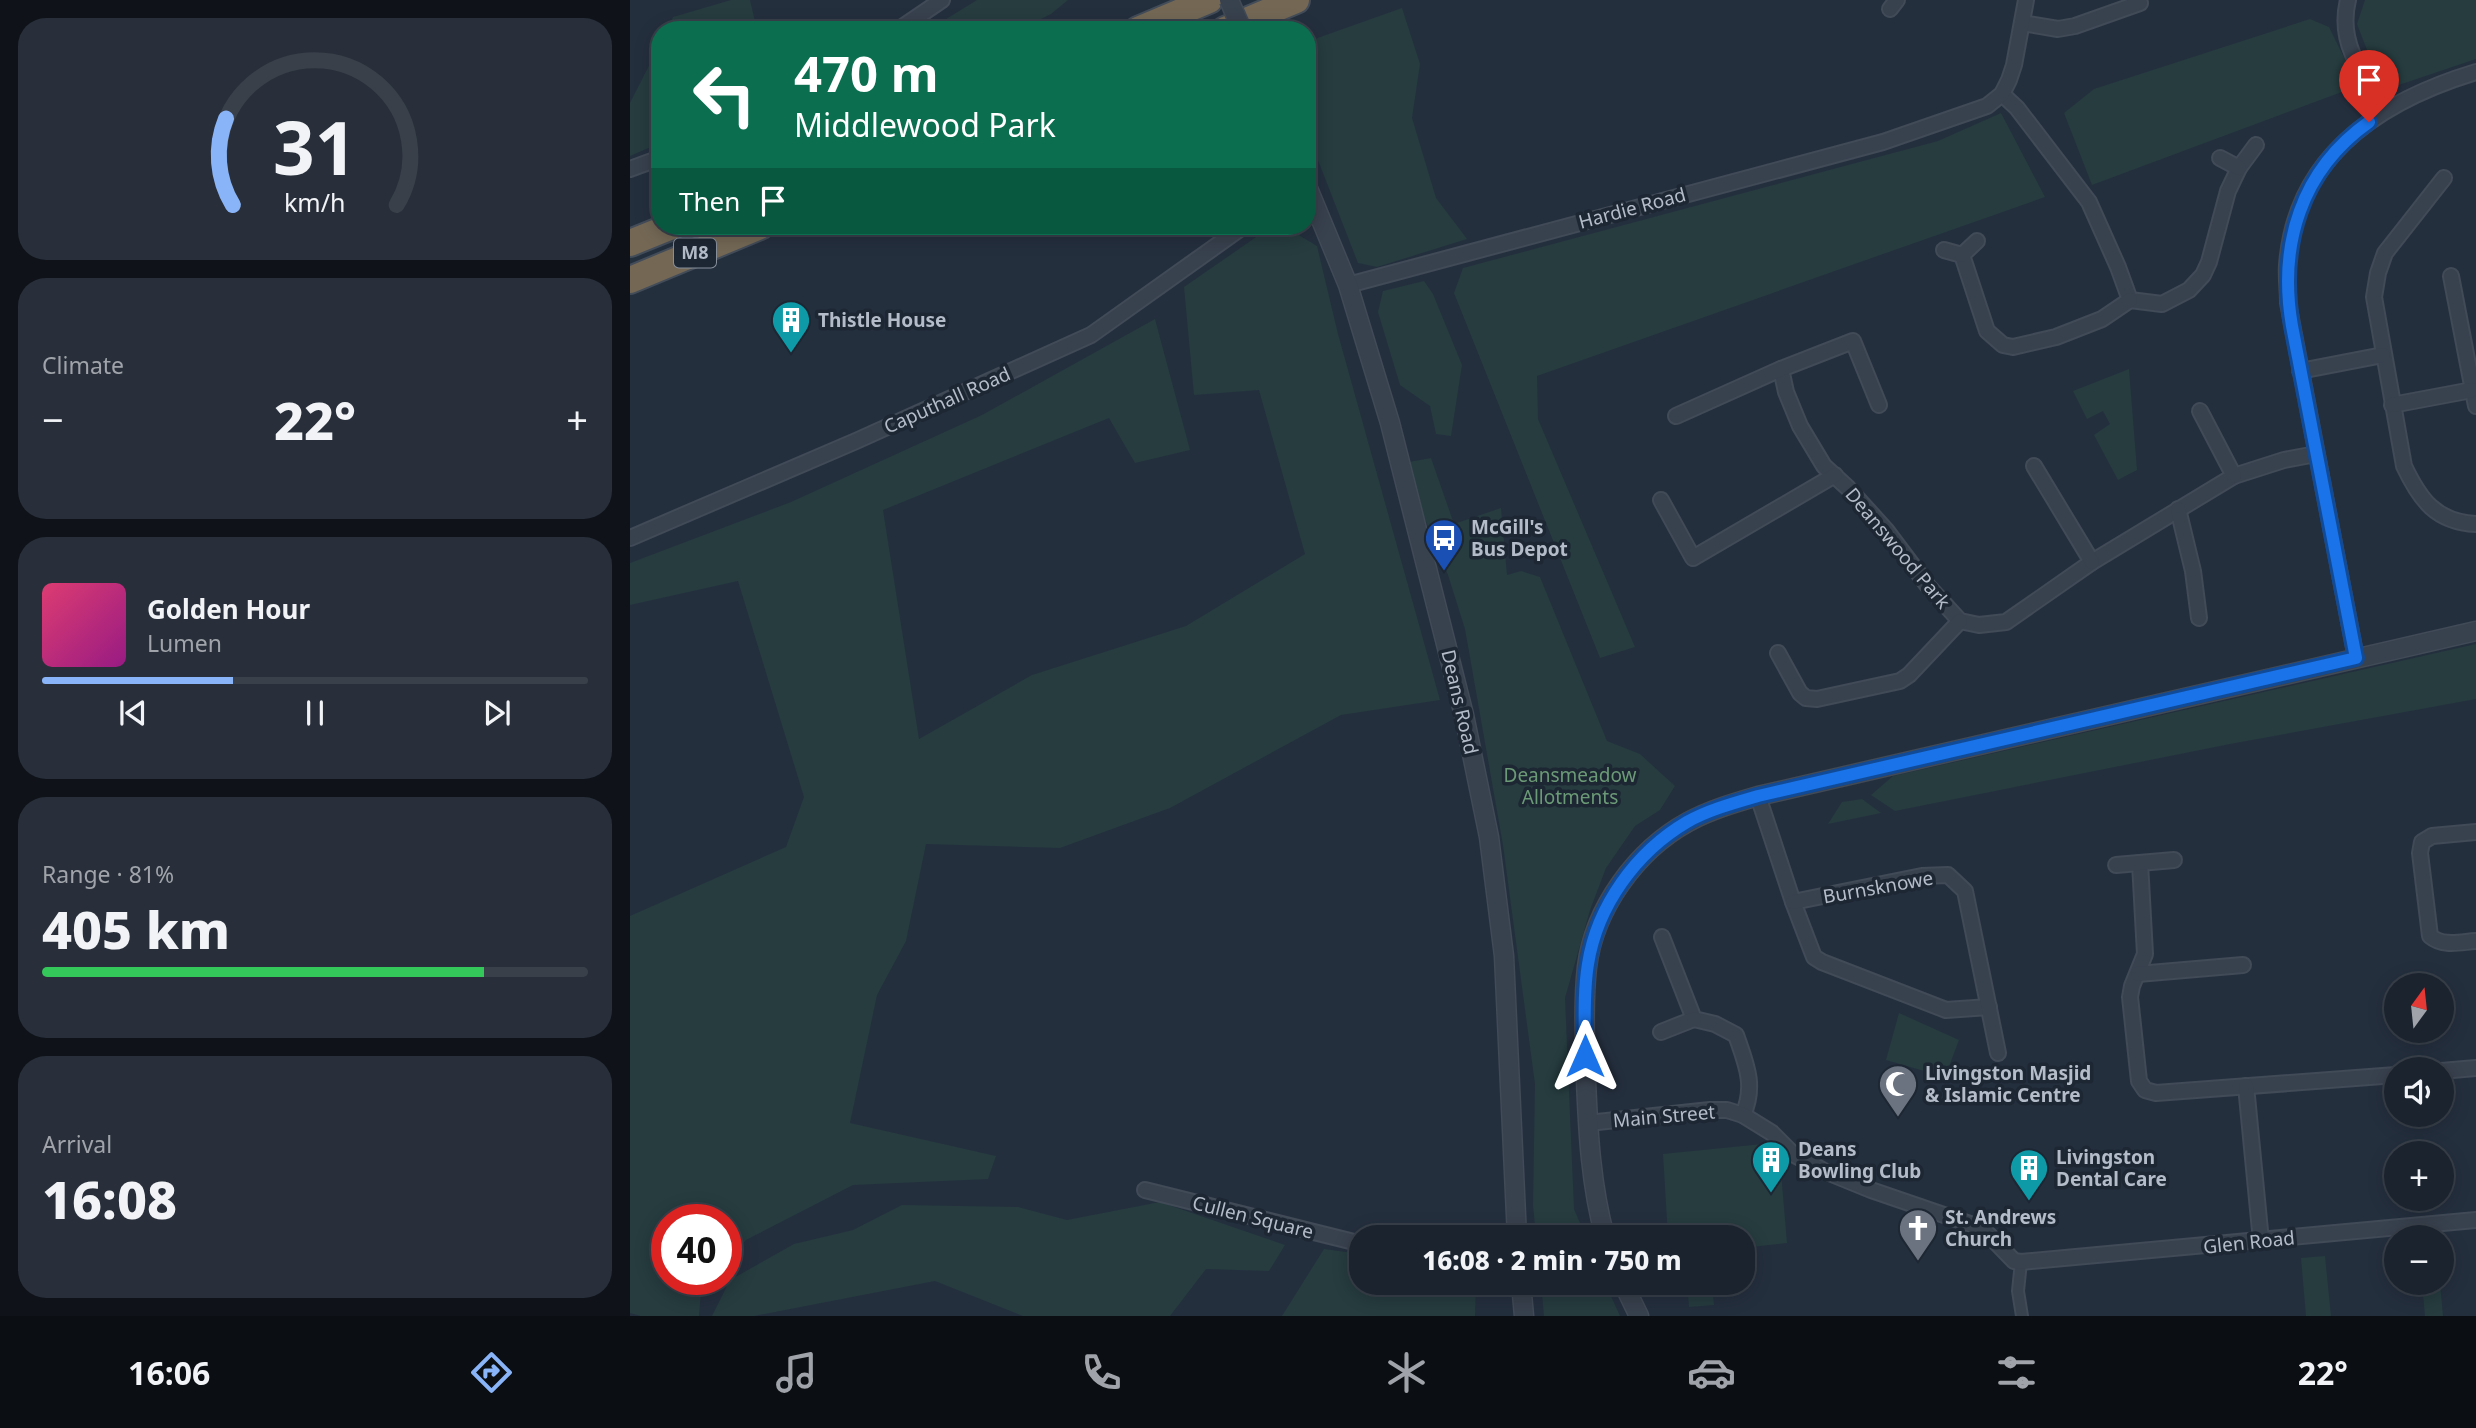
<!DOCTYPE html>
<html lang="en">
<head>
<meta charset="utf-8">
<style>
	body { margin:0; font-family:"Noto Sans",sans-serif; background:#282f3a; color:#f1f3f6; height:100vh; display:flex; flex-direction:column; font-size:26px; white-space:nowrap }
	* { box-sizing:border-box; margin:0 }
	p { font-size:23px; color:#a0a4aa }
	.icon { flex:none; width:38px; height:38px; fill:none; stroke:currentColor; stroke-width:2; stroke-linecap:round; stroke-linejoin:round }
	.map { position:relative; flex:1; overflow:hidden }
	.sheet { display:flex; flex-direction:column; gap:18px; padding:18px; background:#0f1319; width:630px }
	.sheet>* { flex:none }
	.banner { position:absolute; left:21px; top:21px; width:665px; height:214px; border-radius:28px; box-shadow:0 4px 18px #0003,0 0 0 2px #39404a; background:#0b6e4f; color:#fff; overflow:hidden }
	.needle { width:46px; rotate:15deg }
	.tools { position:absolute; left:1754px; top:973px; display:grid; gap:14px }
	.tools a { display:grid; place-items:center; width:70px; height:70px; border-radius:50%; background:#1b232e; box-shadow:0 4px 18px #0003,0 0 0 2px #39404a; font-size:35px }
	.speed { position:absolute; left:21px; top:1204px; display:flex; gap:14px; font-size:35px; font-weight:700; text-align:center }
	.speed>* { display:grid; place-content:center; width:91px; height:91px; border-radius:50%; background:#1b232e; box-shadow:0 4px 18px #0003,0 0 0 2px #39404a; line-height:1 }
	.speed .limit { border:10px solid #d22; background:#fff; color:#111 }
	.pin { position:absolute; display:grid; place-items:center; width:60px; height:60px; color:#fff; margin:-72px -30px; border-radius:50% 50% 50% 0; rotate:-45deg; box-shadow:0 0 7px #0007 }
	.pin .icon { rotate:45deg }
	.me { position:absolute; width:77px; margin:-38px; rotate:0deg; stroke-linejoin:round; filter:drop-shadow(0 0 5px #0008) }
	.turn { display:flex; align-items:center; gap:24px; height:147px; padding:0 28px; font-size:32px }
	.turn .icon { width:91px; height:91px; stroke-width:2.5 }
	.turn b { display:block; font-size:49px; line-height:60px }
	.then { display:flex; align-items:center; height:66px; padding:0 28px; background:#0003; gap:14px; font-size:26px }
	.big { font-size:52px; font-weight:800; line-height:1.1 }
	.sheet .tile { flex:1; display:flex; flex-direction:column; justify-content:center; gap:10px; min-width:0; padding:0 24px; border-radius:28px; background:#282f3a }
	.sheet .dial { align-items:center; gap:0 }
	.dial svg { height:182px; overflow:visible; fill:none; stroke:#39404a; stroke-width:7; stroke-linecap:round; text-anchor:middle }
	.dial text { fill:#f1f3f6; stroke:none }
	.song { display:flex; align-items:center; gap:21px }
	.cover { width:84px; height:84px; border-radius:10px; background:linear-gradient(135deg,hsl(340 70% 55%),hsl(310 70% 35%)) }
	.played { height:7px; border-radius:4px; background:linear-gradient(90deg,#8ab4f8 35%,#39404a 35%) }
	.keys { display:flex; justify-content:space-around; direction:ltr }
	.heat { display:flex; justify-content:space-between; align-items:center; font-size:38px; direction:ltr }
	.charge { height:10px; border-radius:5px; background:linear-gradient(90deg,#34c759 81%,#39404a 0) }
	.trip { position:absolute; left:719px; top:1225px; width:406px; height:70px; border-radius:28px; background:#1b232e; box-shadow:0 4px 18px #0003,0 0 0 2px #39404a; font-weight:800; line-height:70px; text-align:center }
	.menu { display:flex; height:112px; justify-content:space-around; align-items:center; background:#0b0e12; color:#a0a4aa }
	.menu .icon { width:49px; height:49px }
	.menu .selected { color:#8ab4f8 }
	.menu b { font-size:32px; color:#f1f3f6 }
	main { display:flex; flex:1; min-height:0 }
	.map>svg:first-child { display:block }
</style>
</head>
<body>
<main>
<section class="sheet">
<div class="tile dial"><svg viewBox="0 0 100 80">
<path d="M14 69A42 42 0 1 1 86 69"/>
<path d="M14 69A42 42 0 0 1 11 31" stroke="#8ab4f8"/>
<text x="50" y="56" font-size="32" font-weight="700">31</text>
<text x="50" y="72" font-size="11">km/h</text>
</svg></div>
<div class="tile"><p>Climate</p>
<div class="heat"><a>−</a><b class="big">22°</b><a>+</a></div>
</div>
<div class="tile">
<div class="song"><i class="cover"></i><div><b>Golden Hour</b><p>Lumen</p></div></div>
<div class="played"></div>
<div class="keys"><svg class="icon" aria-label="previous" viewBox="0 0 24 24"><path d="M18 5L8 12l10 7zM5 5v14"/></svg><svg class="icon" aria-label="pause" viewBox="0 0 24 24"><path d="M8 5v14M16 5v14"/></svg><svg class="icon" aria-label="next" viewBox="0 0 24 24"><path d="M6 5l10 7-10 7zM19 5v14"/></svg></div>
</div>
<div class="tile"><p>Range · 81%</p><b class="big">405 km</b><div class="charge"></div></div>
<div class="tile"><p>Arrival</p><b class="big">16:08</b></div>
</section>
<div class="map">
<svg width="1846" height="1316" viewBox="0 0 1846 1316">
	<rect width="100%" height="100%" fill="#242f3e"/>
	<!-- green -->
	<g fill="#263c3f">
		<path d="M 101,0 L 120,0 L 127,30 L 37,30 L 43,17 Z"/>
		<path d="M 347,0 L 438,0 L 421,14 L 389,30 L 305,30 L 308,24 Z"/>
		<path d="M 1735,0 L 1846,0 L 1846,59 L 1763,87 L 1747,76 L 1727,24 Z"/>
		<path d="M 772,8 L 790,64 L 782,118 L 806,198 L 837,239 L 747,267 L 728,263 L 677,132 L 677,45 L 679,41 Z"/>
		<path d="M 1680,19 L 1699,27 L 1728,86 L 1462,185 L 1434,113 L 1464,89 Z"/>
		<path d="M 30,44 L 30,143 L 0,156 L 0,103 Z"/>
		<path d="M 1371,113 L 1415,197 L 907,376 L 908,419 L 1005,647 L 970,658 L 824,293 L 833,268 L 1308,141 Z"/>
		<path d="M 642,226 L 654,226 L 687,246 L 708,334 L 810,700 L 711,715 L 540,808 L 430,848 L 296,844 L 276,941 L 247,995 L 220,1123 L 366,1156 L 358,1179 L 223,1185 L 116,1240 L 96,1262 L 96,1220 L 37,1220 L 37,1279 L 81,1279 L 71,1291 L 69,1316 L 11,1316 L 0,1313 L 0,916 L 156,847 L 174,797 L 108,581 L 0,605 L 0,563 L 161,502 L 352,415 L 525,319 L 560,450 L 505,463 L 479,418 L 253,510 L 289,739 L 402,675 L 556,626 L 675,554 L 629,390 L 564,395 L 554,287 Z"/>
		<path d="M 794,281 L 803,294 L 832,365 L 821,436 L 806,434 L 800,406 L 770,385 L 748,312 L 753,291 Z"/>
		<path d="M 1499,369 L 1507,470 L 1488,480 L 1464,435 L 1480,424 L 1473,411 L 1457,419 L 1443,391 Z"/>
		<path d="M 801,458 L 824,524 L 871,508 L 877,575 L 891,571 L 910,577 L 977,741 L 1010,754 L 1045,786 L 1030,810 L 1005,826 L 976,868 L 960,910 L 935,998 L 944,1209 L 956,1237 L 906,1237 L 903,1205 L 905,1084 L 873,845 L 835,629 L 818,575 L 794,517 L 779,462 Z"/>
		<path d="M 1846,644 L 1846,699 L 1600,744 L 1265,811 L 1241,795 L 1263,776 Z"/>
		<path d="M 1232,799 L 1251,813 L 1198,824 L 1212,802 Z"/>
		<path d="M 1269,1013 L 1329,1040 L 1315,1077 L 1256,1060 Z"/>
		<path d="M 1133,1144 L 1142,1160 L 1149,1162 L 1151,1172 L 1157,1243 L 1113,1248 L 1113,1237 L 1038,1237 L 1033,1154 Z"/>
		<path d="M 530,1202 L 655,1245 L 639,1271 L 576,1269 L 540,1316 L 393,1316 L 305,1281 L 124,1316 L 82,1316 L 100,1280 L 164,1244 L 223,1230 L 272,1205 L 388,1207 L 437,1220 Z"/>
		<path d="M 694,1249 L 731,1254 L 732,1283 L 846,1283 L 845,1316 L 652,1316 Z"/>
		<path d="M 1695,1256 L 1701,1316 L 1676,1316 L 1671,1258 Z"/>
		<path d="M 911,1283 L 975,1283 L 990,1316 L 914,1316 Z"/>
		<path d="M 1057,1283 L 1082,1283 L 1084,1305 L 1059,1307 Z"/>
		<path d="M 1792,1283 L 1810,1283 L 1813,1316 L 1795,1316 Z"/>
	</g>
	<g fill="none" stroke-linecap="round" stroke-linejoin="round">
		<!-- pedestrian casing -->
		<g stroke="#414a57" stroke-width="14">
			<path id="pedestrian" d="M 1391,1262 L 1388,1291 L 1392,1316"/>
		</g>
		<!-- minor casing -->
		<g stroke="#414a57" stroke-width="18">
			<g id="minor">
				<path d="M 1718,0 C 1707,44 1733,75 1757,109"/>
				<path d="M 1260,9 L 1267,0"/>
				<path d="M 1392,23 L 1428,29 L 1445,26 L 1510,3"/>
				<path d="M 268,30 L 312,0"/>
				<path d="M 1372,94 L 1387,108 L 1459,202 L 1488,267 L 1500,300 L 1532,304 L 1559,290 L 1573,275 L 1579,262 L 1598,191 L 1609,168 L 1626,145"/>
				<path d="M 1590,158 L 1609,168"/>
				<path d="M 0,169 L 30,158"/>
				<path d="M 1814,178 L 1755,253 L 1748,273 L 1744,297 L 1774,466 C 1790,500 1806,522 1846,524"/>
				<path d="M 1314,250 L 1332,255 L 1357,331 L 1373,345 L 1383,347 L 1426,337 L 1472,319 L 1500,300"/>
				<path d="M 1332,255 L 1347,241"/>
				<path d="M 1821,276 L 1846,406"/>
				<path d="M 718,285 L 1253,142 L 1357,106 L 1372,94 L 1379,80 L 1384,65 L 1396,0"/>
				<path d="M 1151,369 L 1156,392 L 1170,426 L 1194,466 L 1218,488 L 1256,530 L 1298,586 L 1330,621 L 1349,625 L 1376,622 L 1462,562 L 1604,476 L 1654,460 L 1686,454"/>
				<path d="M 1670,371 L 1753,355"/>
				<path d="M 1762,405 L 1842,390"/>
				<path d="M 1570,411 L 1604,476"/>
				<path d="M 1046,416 L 1151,369 L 1223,341 L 1249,405"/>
				<path d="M 1404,466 L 1462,562"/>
				<path d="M 1031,500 L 1063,558 L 1205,475"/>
				<path d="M 1548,509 L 1563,571 L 1569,618"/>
				<path d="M 0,538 L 226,441 L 461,335 L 614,226"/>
				<path d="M 1148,653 L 1170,693 L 1176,698 L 1187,699 L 1270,681 L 1279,675 L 1330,621"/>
				<path d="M 1726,658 L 1658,303 C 1658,290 1656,277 1657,265 C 1665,156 1750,101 1846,72"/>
				<path d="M 1128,796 L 1163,902 L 1184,957 L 1192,962 L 1316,1010 L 1359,1007"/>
				<path d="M 1846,832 L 1802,836 L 1792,842 L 1790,853 L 1800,936 C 1813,947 1830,942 1846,941"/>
				<path d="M 1510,863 L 1515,954 L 1502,986 L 1500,997 L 1509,1081 L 1515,1090 L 1526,1093 L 1766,1075"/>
				<path d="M 1486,865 L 1544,860"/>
				<path d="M 1163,902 L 1292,876 L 1318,875 L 1335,891 L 1368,1053"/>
				<path d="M 1032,937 L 1064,1019 L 1085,1024 L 1106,1035 C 1116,1064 1126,1085 1113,1115"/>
				<path d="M 1508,974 L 1613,965"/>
				<path d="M 1031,1032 L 1064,1019"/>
				<path d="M 1811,1071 L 1846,1068"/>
				<path d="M 1616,1086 L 1631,1241"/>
				<path d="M 958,1123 L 1080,1110 L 1097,1110 L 1113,1115 L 1142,1133 L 1163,1154 L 1192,1170 L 1241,1190 L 1346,1226 L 1355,1231 L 1384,1261 L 1391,1262 L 1846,1220"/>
				<path d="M 515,1190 L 732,1244"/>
			</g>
		</g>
		<!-- tertiary casing -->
		<g stroke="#414a57" stroke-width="21">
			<g id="tertiary">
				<path d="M 677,186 L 718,285 L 760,423 L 834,715 L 859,837 L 874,956 L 887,1237"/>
				<path d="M 975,1237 C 961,1186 958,1132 956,1079 C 955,1042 953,1004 957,967 C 964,908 1007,850 1058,822 C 1080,810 1104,803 1128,796 L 1846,631"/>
				<path d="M 891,1283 L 894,1316"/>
				<path d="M 993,1283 L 1009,1316"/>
			</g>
		</g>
		<!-- motorway casing -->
		<g stroke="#434c59" stroke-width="30">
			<g id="motorway">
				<path d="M 508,30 L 579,0"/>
				<path d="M 595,30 L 666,0"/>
				<path d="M 0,243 L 42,226"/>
				<path d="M 0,280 L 130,226"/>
			</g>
		</g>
		<!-- pedestrian -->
		<use href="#pedestrian" stroke="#38414e" stroke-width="10"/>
		<!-- minor -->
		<use href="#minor" stroke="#38414e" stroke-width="14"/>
		<!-- tertiary -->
		<use href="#tertiary" stroke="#38414e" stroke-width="18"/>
		<!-- motorway -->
		<use href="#motorway" stroke="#746855" stroke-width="26"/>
		<!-- tertiary-bridge casing -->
		<g stroke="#414a57" stroke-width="21" stroke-linecap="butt">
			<path id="tertiary-bridge" d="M 599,0 L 612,30"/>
		</g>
		<!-- tertiary-bridge -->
		<use href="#tertiary-bridge" stroke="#38414e" stroke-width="18"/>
	</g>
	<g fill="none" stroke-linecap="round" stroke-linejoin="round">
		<!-- route casing -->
		<g stroke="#114b97" stroke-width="18">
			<path id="route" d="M 955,1056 C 955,1026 953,994 958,964 C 967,906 1006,852 1057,822 C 1078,810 1104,803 1128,796 L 1726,658 L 1662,326 C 1648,245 1671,170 1739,122"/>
		</g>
		<!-- route -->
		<use href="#route" stroke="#1a73e8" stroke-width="12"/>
	</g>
	<!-- icons -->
	<defs>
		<g id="building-pin" transform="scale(2.0125)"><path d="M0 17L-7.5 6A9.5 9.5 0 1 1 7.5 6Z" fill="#0f9aa8" stroke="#1d2633"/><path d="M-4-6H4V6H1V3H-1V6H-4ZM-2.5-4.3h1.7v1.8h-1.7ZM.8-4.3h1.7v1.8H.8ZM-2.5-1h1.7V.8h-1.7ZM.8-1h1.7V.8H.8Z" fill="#fff"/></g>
		<g id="bus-pin" transform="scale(2.0125)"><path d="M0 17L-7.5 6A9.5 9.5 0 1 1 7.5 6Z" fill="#1a4fb4" stroke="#1d2633"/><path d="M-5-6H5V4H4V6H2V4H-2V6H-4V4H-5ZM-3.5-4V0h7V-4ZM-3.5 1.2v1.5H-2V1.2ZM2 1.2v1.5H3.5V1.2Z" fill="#fff"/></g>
		<g id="mosque-pin" transform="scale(2.0125)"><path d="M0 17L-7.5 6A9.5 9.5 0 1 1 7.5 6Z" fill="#6b7280" stroke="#1d2633"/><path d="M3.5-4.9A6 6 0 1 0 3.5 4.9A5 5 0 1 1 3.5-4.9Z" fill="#fff"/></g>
		<g id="church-pin" transform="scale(2.0125)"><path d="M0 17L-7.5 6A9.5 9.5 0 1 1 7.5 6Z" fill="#6b7280" stroke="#1d2633"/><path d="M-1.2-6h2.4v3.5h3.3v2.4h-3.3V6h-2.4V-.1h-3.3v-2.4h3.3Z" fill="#fff"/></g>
	</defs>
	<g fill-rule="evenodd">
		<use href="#building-pin" x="161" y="320"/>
		<use href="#bus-pin" x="814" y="538"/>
		<use href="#mosque-pin" x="1268" y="1084"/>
		<use href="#building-pin" x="1141" y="1160"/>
		<use href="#building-pin" x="1399" y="1168"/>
		<use href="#church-pin" x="1288" y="1228"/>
	</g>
	<g text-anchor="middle" stroke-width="7" stroke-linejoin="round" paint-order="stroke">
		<!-- shield labels -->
		<rect fill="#1d2633" stroke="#878f9c" stroke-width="2" x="44" y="238.5" width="42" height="29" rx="5"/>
		<g font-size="18" font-weight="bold" fill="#b4bcc9">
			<text x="65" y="259">M8</text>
		</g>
		<!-- street labels -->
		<g font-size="19" fill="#b4bcc9" stroke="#1d2633">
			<text transform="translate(1002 208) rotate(-15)" y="7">Hardie Road</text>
			<text transform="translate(317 400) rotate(-24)" y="7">Caputhall Road</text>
			<text transform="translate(1268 548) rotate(50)" y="7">Deanswood Park</text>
			<text transform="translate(830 702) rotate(77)" y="7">Deans Road</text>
			<text transform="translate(1248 887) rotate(-10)" y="7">Burnsknowe</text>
			<text transform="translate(1034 1116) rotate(-5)" y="7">Main Street</text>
			<text transform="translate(623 1217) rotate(14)" y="7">Cullen Square</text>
			<text transform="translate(1619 1242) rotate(-6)" y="7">Glen Road</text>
		</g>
		<!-- poi labels -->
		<g font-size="19" font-weight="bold" fill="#b4bcc9" stroke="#1d2633" text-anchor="start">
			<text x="188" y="327">Thistle House</text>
			<text x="841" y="534">McGill's<tspan x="841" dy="22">Bus Depot</tspan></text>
			<text x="1295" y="1080">Livingston Masjid<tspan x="1295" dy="22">&amp; Islamic Centre</tspan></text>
			<text x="1168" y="1156">Deans<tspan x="1168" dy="22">Bowling Club</tspan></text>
			<text x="1426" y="1164">Livingston<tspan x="1426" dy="22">Dental Care</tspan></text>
			<text x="1315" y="1224">St. Andrews<tspan x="1315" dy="22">Church</tspan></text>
		</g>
		<!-- park labels -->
		<g font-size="19" fill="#6b9a76" stroke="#1d2633">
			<text x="940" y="782">Deansmeadow<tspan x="940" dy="22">Allotments</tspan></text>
		</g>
	</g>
</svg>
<div class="tools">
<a><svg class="needle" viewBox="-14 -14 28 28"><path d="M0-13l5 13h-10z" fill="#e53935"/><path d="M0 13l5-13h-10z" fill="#a0a4aa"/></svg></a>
<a><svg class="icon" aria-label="sound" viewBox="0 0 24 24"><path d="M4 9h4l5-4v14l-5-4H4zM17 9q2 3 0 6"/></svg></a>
<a>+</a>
<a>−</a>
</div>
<div class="speed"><div class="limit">40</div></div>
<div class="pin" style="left:1739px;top:122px;background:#d93025"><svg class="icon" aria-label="arrive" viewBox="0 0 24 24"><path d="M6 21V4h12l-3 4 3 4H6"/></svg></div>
<svg class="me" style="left:955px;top:1056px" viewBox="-20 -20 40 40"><path d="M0-17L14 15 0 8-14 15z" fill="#1a73e8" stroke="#fff" stroke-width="4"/></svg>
<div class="trip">16:08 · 2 min · 750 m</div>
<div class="banner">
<div class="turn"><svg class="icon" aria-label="left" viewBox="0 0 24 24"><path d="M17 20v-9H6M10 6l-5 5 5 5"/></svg><div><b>470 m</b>Middlewood Park</div></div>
<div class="then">Then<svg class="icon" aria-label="arrive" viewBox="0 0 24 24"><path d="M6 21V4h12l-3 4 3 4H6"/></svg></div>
</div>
</div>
</main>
<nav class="menu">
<b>16:06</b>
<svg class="icon selected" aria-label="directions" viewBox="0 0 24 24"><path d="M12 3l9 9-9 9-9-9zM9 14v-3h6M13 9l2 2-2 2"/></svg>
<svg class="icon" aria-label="music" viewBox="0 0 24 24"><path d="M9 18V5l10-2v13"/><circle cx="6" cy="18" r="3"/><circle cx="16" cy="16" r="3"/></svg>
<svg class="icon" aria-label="phone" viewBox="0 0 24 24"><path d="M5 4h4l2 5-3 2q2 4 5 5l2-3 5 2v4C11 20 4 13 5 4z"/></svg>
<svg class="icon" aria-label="climate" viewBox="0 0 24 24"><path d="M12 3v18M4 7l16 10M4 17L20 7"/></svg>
<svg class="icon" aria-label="car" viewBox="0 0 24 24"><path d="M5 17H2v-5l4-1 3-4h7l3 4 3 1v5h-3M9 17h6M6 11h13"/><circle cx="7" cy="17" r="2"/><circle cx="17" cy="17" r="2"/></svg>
<svg class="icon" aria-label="filters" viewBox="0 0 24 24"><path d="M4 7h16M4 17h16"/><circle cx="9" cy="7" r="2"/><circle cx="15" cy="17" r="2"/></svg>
<b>22°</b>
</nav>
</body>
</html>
